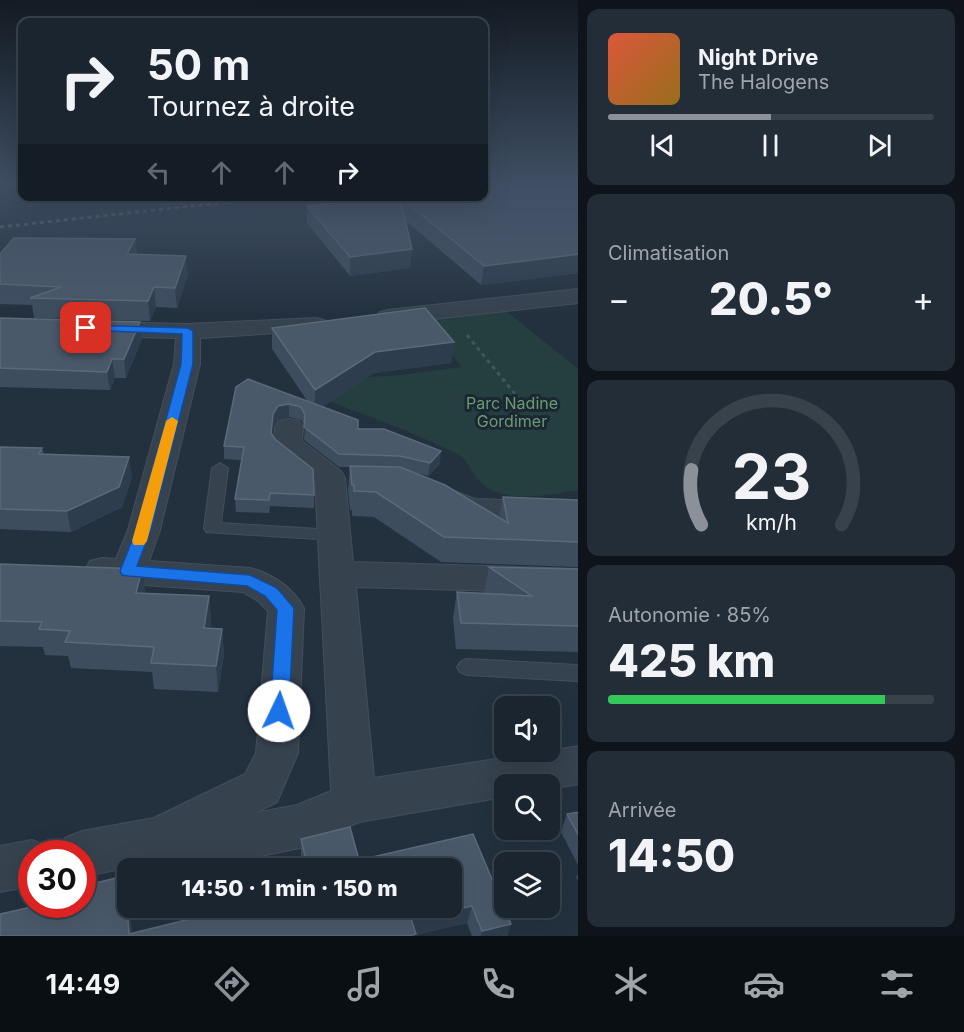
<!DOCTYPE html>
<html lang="fr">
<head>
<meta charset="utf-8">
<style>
	body { margin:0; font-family:Inter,sans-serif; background:#232d37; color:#f1f3f6; height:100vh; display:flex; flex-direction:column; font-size:22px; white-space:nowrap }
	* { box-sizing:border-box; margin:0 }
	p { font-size:20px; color:#9fa5aa }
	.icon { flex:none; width:33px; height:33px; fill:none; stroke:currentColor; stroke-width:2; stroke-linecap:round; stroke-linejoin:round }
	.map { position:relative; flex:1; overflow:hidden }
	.drawer { display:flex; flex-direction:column; gap:9px; padding:9px; background:#0e141a; width:386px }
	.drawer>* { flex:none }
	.guide { position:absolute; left:18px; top:18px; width:470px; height:183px; border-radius:12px; box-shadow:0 6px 24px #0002,0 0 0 2px #38424b; background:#1a252f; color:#f1f3f6; overflow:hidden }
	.tools { position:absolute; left:494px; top:696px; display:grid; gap:12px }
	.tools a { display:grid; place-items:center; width:66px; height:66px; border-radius:12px; background:#1a252f; box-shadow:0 6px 24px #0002,0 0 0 2px #38424b; font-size:30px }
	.speed { position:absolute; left:18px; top:840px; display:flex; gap:12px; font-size:30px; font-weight:700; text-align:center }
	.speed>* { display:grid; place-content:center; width:78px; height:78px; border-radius:50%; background:#1a252f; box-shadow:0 6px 24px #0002,0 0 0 2px #38424b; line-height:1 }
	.speed .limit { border:9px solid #d22; background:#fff; color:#111 }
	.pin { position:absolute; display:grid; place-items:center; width:51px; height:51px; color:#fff; margin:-26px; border-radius:12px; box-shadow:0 3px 9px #0006 }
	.me { position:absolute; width:66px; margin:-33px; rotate:3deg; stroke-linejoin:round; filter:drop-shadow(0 0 4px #0008) }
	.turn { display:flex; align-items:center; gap:21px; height:126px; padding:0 30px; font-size:27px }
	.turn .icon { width:78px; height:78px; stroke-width:2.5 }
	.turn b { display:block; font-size:42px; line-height:51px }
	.lanes { display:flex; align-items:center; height:57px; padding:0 30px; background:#0003; justify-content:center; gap:30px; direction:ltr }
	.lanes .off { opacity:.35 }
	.big { font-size:45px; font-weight:800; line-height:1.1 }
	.drawer .tile { flex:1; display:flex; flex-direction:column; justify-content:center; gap:9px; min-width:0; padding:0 21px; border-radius:12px; background:#232d37 }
	.drawer .dial { align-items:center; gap:0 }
	.dial svg { height:156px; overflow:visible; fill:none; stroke:#38424b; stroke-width:7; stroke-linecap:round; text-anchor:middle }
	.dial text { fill:#f1f3f6; stroke:none }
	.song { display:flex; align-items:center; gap:18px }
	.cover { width:72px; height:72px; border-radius:9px; background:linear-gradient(135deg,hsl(10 70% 55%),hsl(40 70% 35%)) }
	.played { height:6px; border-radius:3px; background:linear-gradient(90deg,#8c9099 50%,#38424b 50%) }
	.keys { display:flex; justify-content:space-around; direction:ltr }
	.heat { display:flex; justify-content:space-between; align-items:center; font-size:33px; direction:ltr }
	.charge { height:9px; border-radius:4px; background:linear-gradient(90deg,#34c759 85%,#38424b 0) }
	.trip { position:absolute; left:117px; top:858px; width:345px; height:60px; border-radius:12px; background:#1a252f; box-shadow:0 6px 24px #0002,0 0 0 2px #38424b; font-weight:800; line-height:60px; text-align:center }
	.menu { display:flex; height:96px; justify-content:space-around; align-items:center; background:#0a0f13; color:#9fa5aa }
	.menu .icon { width:42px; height:42px }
	.menu .on { color:#8c9099 }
	.menu b { font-size:27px; color:#f1f3f6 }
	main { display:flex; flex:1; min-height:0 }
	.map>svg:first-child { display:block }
</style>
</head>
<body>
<main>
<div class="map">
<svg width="579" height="936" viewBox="0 0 579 936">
	<rect width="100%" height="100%" fill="#23313f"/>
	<!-- green -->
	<path fill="#253f40" d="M 504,309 L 578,369 L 578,490 C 553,494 522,501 497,492 C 473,485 472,462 459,455 C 411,430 357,413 307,392 L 314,381 L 400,375 L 462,367 L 424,321 Z"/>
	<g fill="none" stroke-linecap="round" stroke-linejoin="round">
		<!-- lane casing -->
		<g stroke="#434e5b" stroke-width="2">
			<g id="lane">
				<path d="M 220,463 L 228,468 L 221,523 L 334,530 L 340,531 L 342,535 L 340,539 L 334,540 L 206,532 L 204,528 L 212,468 Z"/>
				<path d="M 467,659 L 579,665 L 579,681 L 467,675 L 460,672 L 457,667 L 460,662 Z"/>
			</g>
		</g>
		<!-- street casing -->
		<g stroke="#434e5b" stroke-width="2">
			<g id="street">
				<path d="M 579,289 L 579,303 L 388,324 L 380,322 L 376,317 L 380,312 L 388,310 Z"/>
				<path d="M 316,318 L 324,320 L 328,325 L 324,330 L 200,338 L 200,364 L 160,530 L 149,561 L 250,568 C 273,574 292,587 304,608 L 298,753 L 277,802 L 255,813 L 297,805 L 331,791 L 315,481 L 277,450 L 273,444 L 275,427 L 279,421 L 289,419 L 299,421 L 303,427 L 302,441 L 341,471 L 345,478 L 353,562 L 579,569 L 579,593 L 356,587 L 374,778 L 579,746 L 579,784 L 549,789 L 549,784 L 504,784 L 504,797 L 359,822 L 300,848 L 241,860 L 159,861 L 82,877 L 82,854 L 58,854 L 65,838 L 82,831 L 154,818 L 245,774 L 256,753 L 268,611 L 258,601 L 243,592 L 102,582 L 90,579 L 85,570 L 90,561 L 102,558 L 116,559 L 128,530 L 174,364 L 176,338 L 102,336 L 94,334 L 90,329 L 94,324 L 102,322 L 188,324 Z"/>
				<path d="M 446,488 L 475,499 L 579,503 L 579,523 L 470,519 C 456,515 438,510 430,498 L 435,491 Z"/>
				<path d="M 32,840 L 49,847 L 52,854 L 32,854 L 32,886 L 0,892 L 0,846 Z"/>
			</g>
		</g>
		<!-- path -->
		<path stroke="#3e5858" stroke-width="3" stroke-dasharray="4 4" stroke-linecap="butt" d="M 467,335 L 528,410"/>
		<!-- lane -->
		<use href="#lane" fill="#37424f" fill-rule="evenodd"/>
		<!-- street -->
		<use href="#street" fill="#37424f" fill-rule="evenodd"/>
		<!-- rail -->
		<path stroke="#596776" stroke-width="3" stroke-dasharray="4 4" stroke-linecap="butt" d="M 0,227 L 284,196"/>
	</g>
	<!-- wall -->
	<g fill="#3e4d5e">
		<path d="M 579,184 L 579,273 L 481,285 L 405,220 L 412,249 L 410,268 L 350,276 L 307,223 L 307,206 L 395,196 Z"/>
		<path d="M 135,239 L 137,254 L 188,275 L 177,308 L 156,307 L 150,321 L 34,318 L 32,305 L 0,304 L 0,254 Z"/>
		<path d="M 0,318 L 142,339 L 126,378 L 115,378 L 110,390 L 0,387 Z"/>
		<path d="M 272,328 L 454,342 L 451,363 L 374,373 L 322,407 L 358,429 L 440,464 L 428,476 L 413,472 L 499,518 L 503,497 L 579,500 L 579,567 L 441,562 L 374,517 L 352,516 L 352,510 L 350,510 L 348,490 L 350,467 L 339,467 L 304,440 L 305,426 L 301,420 L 289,417 L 279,419 L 273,427 L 272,434 L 314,495 L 314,508 L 270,506 L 269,513 L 236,512 L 235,499 L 241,460 L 224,459 L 224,446 L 236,387 L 308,402 L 272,349 Z"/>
		<path d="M 0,447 L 42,448 L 44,454 L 132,477 L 122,507 L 71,532 L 0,529 Z"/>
		<path d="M 0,564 L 145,593 L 209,596 L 211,621 L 210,628 L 222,629 L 224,654 L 218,692 L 154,689 L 152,672 L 71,668 L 68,656 L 45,655 L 43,647 L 0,646 Z"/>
		<path d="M 489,567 L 579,569 L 579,652 L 456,649 L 453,618 L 457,592 L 485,594 L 484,593 Z"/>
		<path d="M 579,812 L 579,867 L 561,832 L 567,814 Z"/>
		<path d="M 473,834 L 511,924 L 507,936 L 472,936 L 467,923 L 416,935 L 0,936 L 128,908 L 130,908 L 132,934 L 253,908 L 452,868 L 303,868 L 301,857 L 301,839 L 359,860 Z"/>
		<path d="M 579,871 L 579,881 L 576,878 Z"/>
	</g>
	<!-- shaded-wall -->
	<g fill="#2e3d4d">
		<path d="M 135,239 L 137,257 L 127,254 Z"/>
		<path d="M 412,249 L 410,268 L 350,276 L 350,257 Z"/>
		<path d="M 579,254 L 579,273 L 481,285 L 484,266 Z"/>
		<path d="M 186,256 L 188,275 L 177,308 L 175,288 Z"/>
		<path d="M 154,287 L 156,307 L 150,321 L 148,301 Z"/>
		<path d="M 140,322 L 142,339 L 126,378 L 124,359 Z"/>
		<path d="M 454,342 L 451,363 L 374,373 L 315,412 L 315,390 L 375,352 Z"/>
		<path d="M 112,359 L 115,378 L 110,390 L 107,372 Z"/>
		<path d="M 289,404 L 289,417 L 279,419 L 273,427 L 271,445 L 271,433 L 273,414 L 278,406 Z"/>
		<path d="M 441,451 L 440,464 L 428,476 L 430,463 Z"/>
		<path d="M 129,457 L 132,477 L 122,507 L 71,532 L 67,511 Z"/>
		<path d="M 142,569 L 146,595 L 136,593 Z"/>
		<path d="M 209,596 L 211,621 L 206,654 L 204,628 Z"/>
		<path d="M 222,629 L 224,654 L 218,692 L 216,666 Z"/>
		<path d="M 125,876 L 128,890 L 128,908 L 130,908 L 132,936 L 130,936 Z"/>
		<path d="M 472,906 L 467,923 L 416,935 L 415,936 L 408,936 L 411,919 Z"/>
		<path d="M 511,924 L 507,936 L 481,936 L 482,931 Z"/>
	</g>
	<!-- building -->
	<g fill="#4a596a" stroke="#5b6979" stroke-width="1.5">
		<path d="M 507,184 L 579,184 L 579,254 L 484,266 L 400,197 L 412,249 L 350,257 L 307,206 L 395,196 L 483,196 L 483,187 Z"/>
		<path d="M 14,238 L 135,239 L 127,254 L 186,256 L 175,288 L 154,287 L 148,301 L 30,298 L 61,287 L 0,284 L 0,254 Z"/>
		<path d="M 425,308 L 454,342 L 375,352 L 315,390 L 272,328 Z"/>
		<path d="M 0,318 L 140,322 L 124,359 L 112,359 L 107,372 L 0,368 Z"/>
		<path d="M 248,379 L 358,420 L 358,429 L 384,429 L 441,451 L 430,463 L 400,456 L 339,454 L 304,427 L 305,415 L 301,407 L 289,404 L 278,406 L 273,414 L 271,433 L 275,439 L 313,469 L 314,495 L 270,493 L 269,500 L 235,499 L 244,447 L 224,446 L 236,387 Z"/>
		<path d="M 0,447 L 42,448 L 39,454 L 129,457 L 119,487 L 67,511 L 0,509 Z"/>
		<path d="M 350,466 L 400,467 L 445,485 L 508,523 L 503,497 L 579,500 L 579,542 L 444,537 L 376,492 L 354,491 L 354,485 L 352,485 Z"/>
		<path d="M 0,564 L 142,569 L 136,593 L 209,596 L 204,628 L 222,629 L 216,666 L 151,663 L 154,647 L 65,642 L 70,631 L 39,629 L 42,622 L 0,621 Z"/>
		<path d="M 489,567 L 579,569 L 579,626 L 461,623 L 457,592 L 532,596 Z"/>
		<path d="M 579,812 L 579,836 L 567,814 Z"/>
		<path d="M 350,827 L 359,860 L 473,834 L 511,924 L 482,931 L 472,906 L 411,919 L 416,934 L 408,936 L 0,936 L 0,914 L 45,904 L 82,904 L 82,886 L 125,876 L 129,934 L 198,917 L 197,908 L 452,908 L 452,868 L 308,868 L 301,839 Z"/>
		<path d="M 243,860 L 244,868 L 209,868 Z"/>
	</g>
	<!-- sky -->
	<linearGradient id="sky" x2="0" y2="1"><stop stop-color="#131b23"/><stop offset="0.58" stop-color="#3f4e63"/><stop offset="1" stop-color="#3f4e63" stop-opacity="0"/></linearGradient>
	<rect width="579" height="315" fill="url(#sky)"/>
	<!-- route -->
	<path fill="#1a73e8" stroke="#114b97" stroke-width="1.5" d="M 86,325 L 188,328 L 193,331 L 193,364 L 151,530 L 137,566 L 250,575 L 277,588 L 294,608 L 289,711 L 286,717 L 279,719 L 273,717 L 270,711 L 277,610 L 265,596 L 247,586 L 128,576 L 122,575 L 120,571 L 136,530 L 181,364 L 182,334 L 82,330 L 82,326 Z"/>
	<!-- slow -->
	<path fill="#f59e0b" d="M 172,417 L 178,421 L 147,541 L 144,545 L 134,545 L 132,541 L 166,421 Z"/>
	<g text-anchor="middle" stroke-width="6" stroke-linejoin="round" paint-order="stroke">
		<!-- park labels -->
		<g font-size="16" fill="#699c72" stroke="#1c2734">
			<text x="512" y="409">Parc Nadine<tspan x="512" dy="18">Gordimer</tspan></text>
		</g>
	</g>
</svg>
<div class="tools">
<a><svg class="icon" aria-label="sound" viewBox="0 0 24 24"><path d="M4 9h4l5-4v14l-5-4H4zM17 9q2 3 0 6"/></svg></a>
<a><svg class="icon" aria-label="search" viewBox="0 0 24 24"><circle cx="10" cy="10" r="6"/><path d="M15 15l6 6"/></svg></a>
<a><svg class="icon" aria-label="layers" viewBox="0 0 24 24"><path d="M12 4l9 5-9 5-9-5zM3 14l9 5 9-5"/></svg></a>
</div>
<div class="speed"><div class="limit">30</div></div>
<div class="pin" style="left:86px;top:328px;background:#d93025"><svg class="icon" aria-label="arrive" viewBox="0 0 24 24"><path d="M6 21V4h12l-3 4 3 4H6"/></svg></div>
<svg class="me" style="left:279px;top:711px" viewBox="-20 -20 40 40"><circle r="19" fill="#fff"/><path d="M0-13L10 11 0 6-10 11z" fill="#1a73e8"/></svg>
<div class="trip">14:50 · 1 min · 150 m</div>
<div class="guide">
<div class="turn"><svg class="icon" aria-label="right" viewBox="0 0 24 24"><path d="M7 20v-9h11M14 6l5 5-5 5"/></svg><div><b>50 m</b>Tournez à droite</div></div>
<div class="lanes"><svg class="icon off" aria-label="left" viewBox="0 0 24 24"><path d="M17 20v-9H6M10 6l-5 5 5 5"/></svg><svg class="icon off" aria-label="ahead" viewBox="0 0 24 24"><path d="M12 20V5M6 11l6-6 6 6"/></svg><svg class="icon off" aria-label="ahead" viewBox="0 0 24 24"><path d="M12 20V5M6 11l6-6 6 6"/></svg><svg class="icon" aria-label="right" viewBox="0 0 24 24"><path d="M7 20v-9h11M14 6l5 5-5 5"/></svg></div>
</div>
</div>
<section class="drawer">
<div class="tile">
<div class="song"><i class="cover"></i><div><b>Night Drive</b><p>The Halogens</p></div></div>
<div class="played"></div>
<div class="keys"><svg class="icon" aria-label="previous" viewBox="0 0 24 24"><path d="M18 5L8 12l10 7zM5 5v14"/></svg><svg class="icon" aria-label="pause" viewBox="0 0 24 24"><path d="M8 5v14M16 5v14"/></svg><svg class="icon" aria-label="next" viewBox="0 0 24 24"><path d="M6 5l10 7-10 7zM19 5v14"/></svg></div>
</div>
<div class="tile"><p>Climatisation</p>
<div class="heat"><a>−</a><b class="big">20.5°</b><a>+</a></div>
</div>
<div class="tile dial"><svg viewBox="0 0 100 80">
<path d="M14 69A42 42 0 1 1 86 69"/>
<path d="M14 69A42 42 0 0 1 9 41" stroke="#8c9099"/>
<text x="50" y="56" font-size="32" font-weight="700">23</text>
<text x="50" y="72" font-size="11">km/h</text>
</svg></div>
<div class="tile"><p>Autonomie · 85%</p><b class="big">425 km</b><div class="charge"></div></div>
<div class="tile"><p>Arrivée</p><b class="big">14:50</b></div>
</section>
</main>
<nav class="menu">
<b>14:49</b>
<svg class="icon on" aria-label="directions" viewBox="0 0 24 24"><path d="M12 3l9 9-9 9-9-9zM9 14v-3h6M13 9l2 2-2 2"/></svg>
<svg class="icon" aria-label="music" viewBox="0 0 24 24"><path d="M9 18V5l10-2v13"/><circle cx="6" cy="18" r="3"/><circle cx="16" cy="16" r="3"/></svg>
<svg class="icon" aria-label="phone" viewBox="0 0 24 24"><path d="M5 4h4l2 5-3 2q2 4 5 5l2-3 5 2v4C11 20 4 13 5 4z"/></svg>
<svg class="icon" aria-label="climate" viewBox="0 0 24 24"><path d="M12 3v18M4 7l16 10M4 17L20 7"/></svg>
<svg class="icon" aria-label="car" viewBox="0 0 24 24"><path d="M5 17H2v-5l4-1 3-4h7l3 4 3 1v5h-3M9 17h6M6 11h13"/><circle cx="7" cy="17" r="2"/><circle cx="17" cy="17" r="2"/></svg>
<svg class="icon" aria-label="filters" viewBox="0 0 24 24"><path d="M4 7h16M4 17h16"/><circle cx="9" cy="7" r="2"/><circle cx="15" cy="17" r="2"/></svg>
</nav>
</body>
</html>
